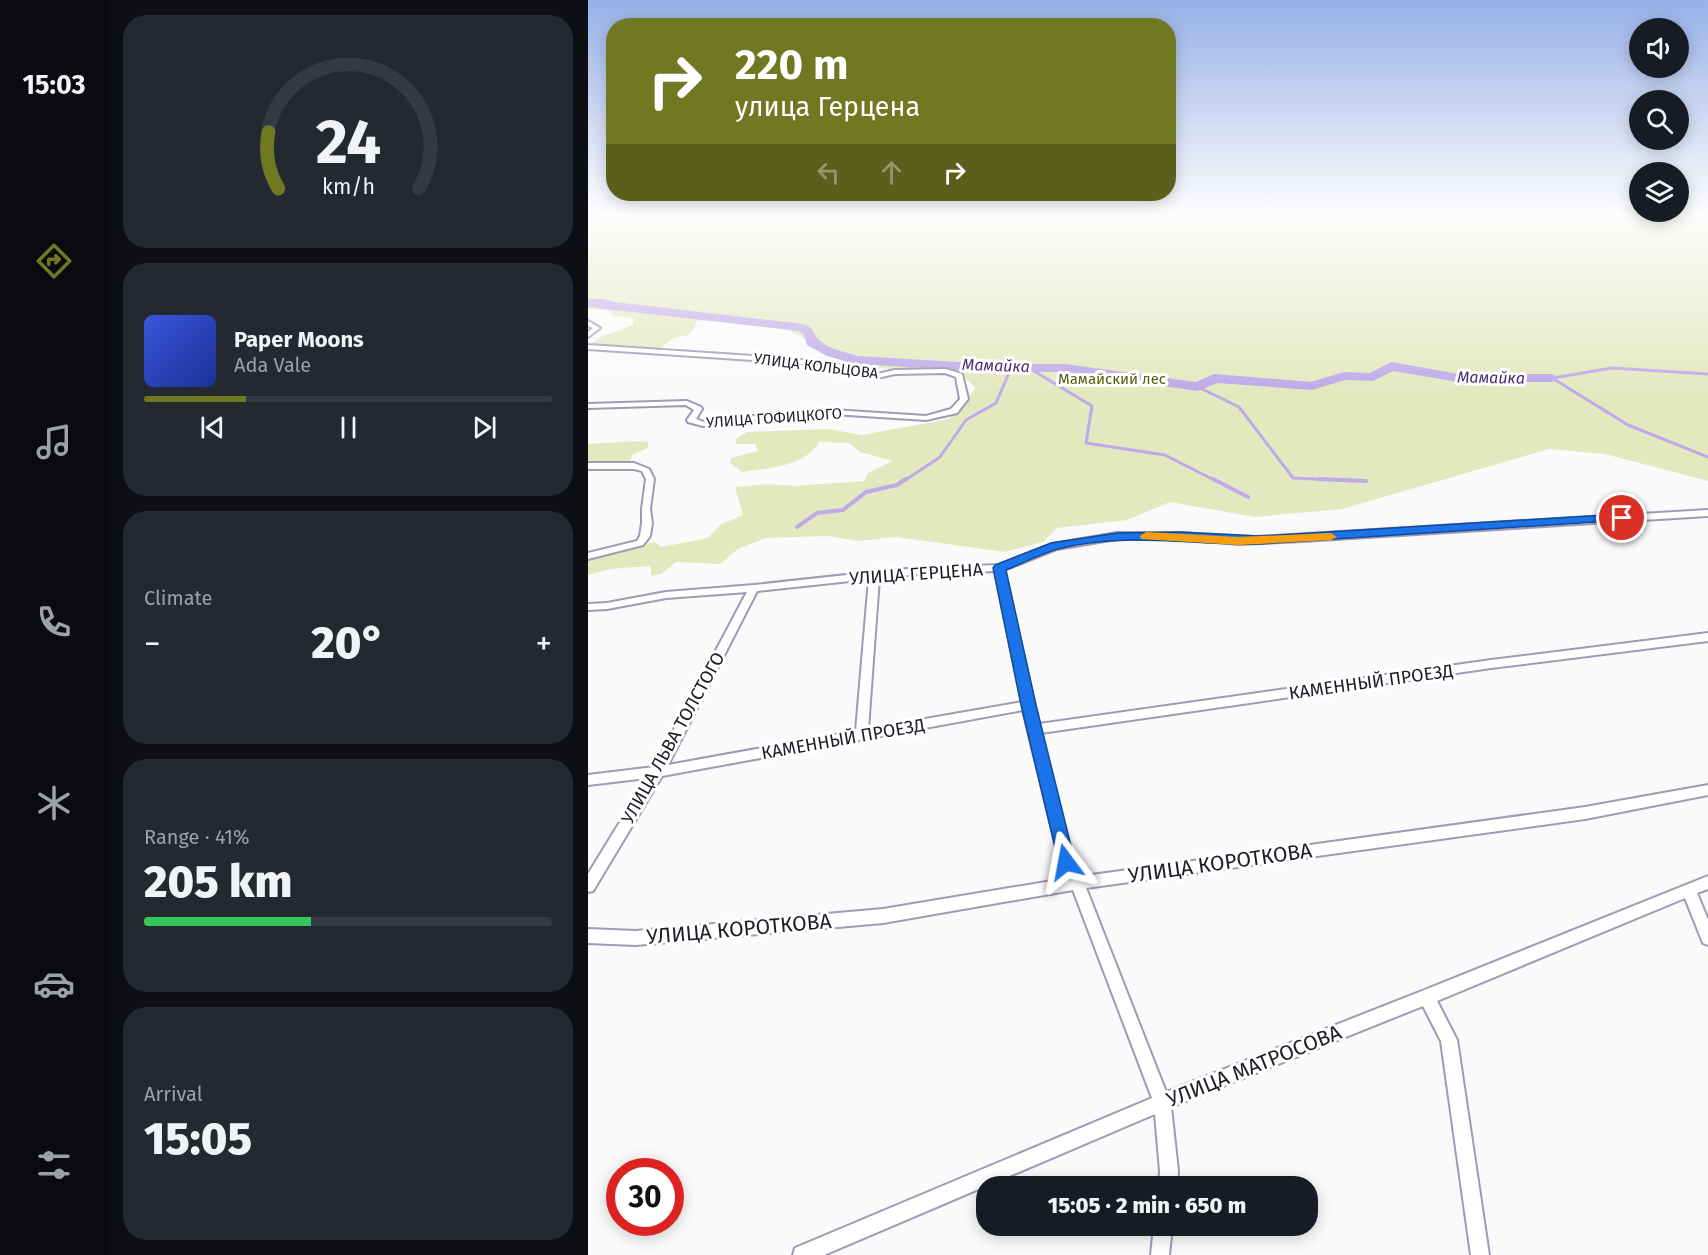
<!DOCTYPE html>
<html lang="en">
<head>
<meta charset="utf-8">
<style>
	body { margin:0; font-family:"Fira Sans",sans-serif; background:#242831; color:#f1f3f6; height:100vh; display:flex; flex-direction:column; font-size:22px; white-space:nowrap }
	* { box-sizing:border-box; margin:0 }
	p { font-size:20px; color:#9ea1a6 }
	.icon { flex:none; width:33px; height:33px; fill:none; stroke:currentColor; stroke-width:2; stroke-linecap:round; stroke-linejoin:round }
	.map { position:relative; flex:1; overflow:hidden }
	.details { display:flex; flex-direction:column; gap:15px; padding:15px; background:#0d0f14; width:480px }
	.details>* { flex:none }
	.guide { position:absolute; left:18px; top:18px; width:570px; height:183px; border-radius:24px; box-shadow:0 3px 15px #0003; background:#717822; color:#fff; overflow:hidden }
	.controls { position:absolute; left:1041px; top:18px; display:grid; gap:12px }
	.controls a { display:grid; place-items:center; width:60px; height:60px; border-radius:50%; background:#171b24; box-shadow:0 3px 15px #0003; font-size:30px }
	.speed { position:absolute; left:18px; top:1158px; display:flex; gap:12px; font-size:30px; font-weight:700; text-align:center }
	.speed>* { display:grid; place-content:center; width:78px; height:78px; border-radius:50%; background:#171b24; box-shadow:0 3px 15px #0003; line-height:1 }
	.speed .limit { border:9px solid #d22; background:#fff; color:#111 }
	.pin { position:absolute; display:grid; place-items:center; width:51px; height:51px; color:#fff; margin:-26px; border:3px solid #fff; border-radius:50%; box-shadow:0 2px 6px #0007 }
	.me { position:absolute; width:66px; margin:-33px; rotate:347deg; stroke-linejoin:round; filter:drop-shadow(0 0 4px #0008) }
	.turn { display:flex; align-items:center; gap:21px; height:126px; padding:0 30px; font-size:27px }
	.turn .icon { width:78px; height:78px; stroke-width:2.5 }
	.turn b { display:block; font-size:42px; line-height:51px }
	.lanes { display:flex; align-items:center; height:57px; padding:0 30px; background:#0003; justify-content:center; gap:30px; direction:ltr }
	.lanes .off { opacity:.35 }
	.big { font-size:45px; font-weight:800; line-height:1.1 }
	.details .card { flex:1; display:flex; flex-direction:column; justify-content:center; gap:9px; min-width:0; padding:0 21px; border-radius:24px; background:#242831 }
	.details .dial { align-items:center; gap:0 }
	.dial svg { height:156px; overflow:visible; fill:none; stroke:#363941; stroke-width:7; stroke-linecap:round; text-anchor:middle }
	.dial text { fill:#f1f3f6; stroke:none }
	.song { display:flex; align-items:center; gap:18px }
	.cover { width:72px; height:72px; border-radius:9px; background:linear-gradient(135deg,hsl(230 70% 55%),hsl(230 70% 35%)) }
	.played { height:6px; border-radius:3px; background:linear-gradient(90deg,#717822 25%,#363941 25%) }
	.keys { display:flex; justify-content:space-around; direction:ltr }
	.heat { display:flex; justify-content:space-between; align-items:center; font-size:33px; direction:ltr }
	.charge { height:9px; border-radius:4px; background:linear-gradient(90deg,#34c759 41%,#363941 0) }
	.trip { position:absolute; left:388px; top:1176px; width:342px; height:60px; border-radius:24px; background:#171b24; box-shadow:0 3px 15px #0003; font-weight:800; line-height:60px; text-align:center }
	main { display:flex; flex:1; min-height:0 }
	.dock { display:flex; flex-direction:column; width:108px; justify-content:space-around; align-items:center; background:#090b0e; color:#9ea1a6 }
	.dock .icon { width:42px; height:42px }
	.dock .current { color:#717822 }
	.dock b { font-size:27px; color:#f1f3f6 }
	.map>svg:first-child { display:block }
</style>
</head>
<body>
<main>
<nav class="dock">
<b>15:03</b>
<svg class="icon current" aria-label="directions" viewBox="0 0 24 24"><path d="M12 3l9 9-9 9-9-9zM9 14v-3h6M13 9l2 2-2 2"/></svg>
<svg class="icon" aria-label="music" viewBox="0 0 24 24"><path d="M9 18V5l10-2v13"/><circle cx="6" cy="18" r="3"/><circle cx="16" cy="16" r="3"/></svg>
<svg class="icon" aria-label="phone" viewBox="0 0 24 24"><path d="M5 4h4l2 5-3 2q2 4 5 5l2-3 5 2v4C11 20 4 13 5 4z"/></svg>
<svg class="icon" aria-label="climate" viewBox="0 0 24 24"><path d="M12 3v18M4 7l16 10M4 17L20 7"/></svg>
<svg class="icon" aria-label="car" viewBox="0 0 24 24"><path d="M5 17H2v-5l4-1 3-4h7l3 4 3 1v5h-3M9 17h6M6 11h13"/><circle cx="7" cy="17" r="2"/><circle cx="17" cy="17" r="2"/></svg>
<svg class="icon" aria-label="filters" viewBox="0 0 24 24"><path d="M4 7h16M4 17h16"/><circle cx="9" cy="7" r="2"/><circle cx="15" cy="17" r="2"/></svg>
</nav>
<section class="details">
<div class="card dial"><svg viewBox="0 0 100 80">
<path d="M14 69A42 42 0 1 1 86 69"/>
<path d="M14 69A42 42 0 0 1 9 40" stroke="#717822"/>
<text x="50" y="56" font-size="32" font-weight="700">24</text>
<text x="50" y="72" font-size="11">km/h</text>
</svg></div>
<div class="card">
<div class="song"><i class="cover"></i><div><b>Paper Moons</b><p>Ada Vale</p></div></div>
<div class="played"></div>
<div class="keys"><svg class="icon" aria-label="previous" viewBox="0 0 24 24"><path d="M18 5L8 12l10 7zM5 5v14"/></svg><svg class="icon" aria-label="pause" viewBox="0 0 24 24"><path d="M8 5v14M16 5v14"/></svg><svg class="icon" aria-label="next" viewBox="0 0 24 24"><path d="M6 5l10 7-10 7zM19 5v14"/></svg></div>
</div>
<div class="card"><p>Climate</p>
<div class="heat"><a>−</a><b class="big">20°</b><a>+</a></div>
</div>
<div class="card"><p>Range · 41%</p><b class="big">205 km</b><div class="charge"></div></div>
<div class="card"><p>Arrival</p><b class="big">15:05</b></div>
</section>
<div class="map">
<svg width="1120" height="1255" viewBox="0 0 1120 1255">
	<rect width="100%" height="100%" fill="#fafafa"/>
	<!-- green -->
	<g fill="#e3e9bf">
		<path d="M 0,215 L 1120,215 L 1120,481 L 1017,454 L 961,449 L 754,509 L 667,517 L 582,502 L 539,520 L 469,528 L 455,542 L 417,552 L 308,537 L 271,541 L 239,536 L 178,538 L 150,549 L 132,564 L 88,562 L 73,574 L 63,576 L 63,566 L 22,569 L 0,575 L 0,557 L 67,542 L 73,547 L 120,538 L 132,525 L 155,515 L 147,487 L 179,484 L 207,486 L 276,481 L 280,473 L 305,461 L 272,452 L 261,443 L 231,442 C 217,467 180,468 154,472 L 142,463 L 143,458 L 170,451 L 167,444 L 147,444 L 149,438 L 159,432 L 240,429 L 274,435 L 361,419 L 388,388 L 372,373 L 350,367 L 305,369 L 264,367 L 201,330 L 137,319 L 109,321 L 105,330 L 100,335 L 86,338 L 73,348 L 2,345 L 13,337 L 45,325 L 45,318 L 26,316 L 21,310 L 0,309 Z"/>
		<path d="M 51,441 L 60,442 L 60,448 L 44,455 L 42,463 L 0,464 L 0,444 Z"/>
	</g>
	<g fill="none" stroke-linecap="round" stroke-linejoin="round">
		<!-- stream-far1 -->
		<g stroke="#bfaae9" stroke-width="3">
			<path d="M 441,368 L 504,406 L 498,443 L 577,455 L 628,481"/>
			<path d="M 964,378 L 1040,425 L 1120,457"/>
			<path d="M 965,378 L 1024,368 L 1120,374"/>
			<path d="M 610,387 L 651,407 L 705,478 L 767,481"/>
			<path d="M 316,481 L 352,457 L 378,420 L 408,403 L 421,373 L 420,368"/>
		</g>
		<!-- stream -->
		<g stroke="#bfaae9" stroke-width="4">
			<path d="M 625,479 L 660,497"/>
			<path d="M 731,479 L 778,481"/>
			<path d="M 209,527 L 229,513 L 255,510 L 278,492 L 309,485 L 318,479"/>
		</g>
		<!-- river -->
		<path fill="#bfaae9" fill-rule="evenodd" d="M 0,299 L 16,299 L 27,302 L 215,324 C 226,327 225,335 232,341 C 241,349 257,352 269,356 L 403,364 L 477,364 L 608,382 L 626,374 L 723,382 L 756,372 L 782,373 L 803,362 L 871,374 L 964,374 L 971,378 L 964,382 L 871,382 L 805,371 L 785,381 L 757,380 L 724,390 L 629,383 L 610,391 L 477,372 L 403,372 L 268,364 L 239,356 L 219,345 L 216,335 L 211,331 L 0,307 Z"/>
		<!-- minor casing -->
		<g stroke="#a299b7" stroke-width="4">
			<g id="minor">
				<path d="M 0,321 L 12,328 L 0,337 L 0,332 L 5,328 L 0,326 Z"/>
				<path d="M 0,345 L 194,358 L 241,363 L 289,374 L 307,370 L 358,369 L 374,374 L 380,399 L 369,413 L 338,420 L 245,414 L 208,415 L 115,426 L 100,422 L 99,420 L 106,410 L 98,405 L 0,408 L 0,404 L 99,401 L 113,407 L 114,409 L 108,419 L 116,422 L 208,411 L 245,410 L 338,416 L 363,409 L 372,399 L 368,377 L 357,373 L 307,374 L 289,378 L 241,367 L 194,362 L 0,349 Z"/>
				<path d="M 0,463 L 46,463 L 61,469 L 66,479 L 62,509 L 64,523 L 62,536 L 55,545 L 0,559 L 0,553 L 49,541 L 52,536 L 54,523 L 54,509 L 58,479 L 54,471 L 46,469 L 0,469 Z"/>
				<path d="M 1120,510 L 1120,516 L 715,541 L 651,544 L 593,539 L 529,539 L 469,549 L 416,570 L 451,724 L 903,660 L 1120,633 L 1120,641 L 903,668 L 453,733 L 489,877 L 997,807 L 1120,785 L 1120,795 L 997,819 L 498,888 L 578,1092 L 839,989 L 1120,876 L 1120,889 L 1109,893 L 1120,920 L 1120,945 L 1115,943 L 1097,898 L 849,1001 L 869,1040 L 901,1255 L 883,1255 L 853,1041 L 835,1006 L 583,1107 L 590,1171 L 589,1186 L 571,1186 L 572,1171 L 567,1114 L 236,1255 L 205,1255 L 207,1248 L 564,1098 L 485,890 L 295,923 L 48,945 L 0,943 L 0,929 L 48,931 L 295,909 L 476,879 L 435,710 L 74,776 L 5,891 L 0,892 L 0,874 L 59,778 L 0,785 L 0,775 L 66,767 L 159,592 L 78,598 L 19,609 L 0,610 L 0,604 L 19,603 L 78,592 L 166,585 L 286,572 L 330,568 L 410,565 L 464,544 L 529,533 L 593,533 L 651,538 ZM 407,571 L 434,702 L 280,729 L 291,578 L 330,574 ZM 281,579 L 268,731 L 80,765 L 169,591 Z"/>
				<path d="M 566,1226 L 584,1226 L 581,1255 L 563,1255 Z"/>
			</g>
		</g>
		<!-- minor -->
		<use href="#minor" fill="#fff" fill-rule="evenodd"/>
	</g>
	<!-- sky -->
	<linearGradient id="sky" x2="0" y2="1"><stop stop-color="#97b0e8"/><stop offset="0.55" stop-color="#fdfdfd"/><stop offset="1" stop-color="#fdfdfd" stop-opacity="0"/></linearGradient>
	<rect width="1120" height="390" fill="url(#sky)"/>
	<!-- route -->
	<path fill="#1a73e8" stroke="#114b97" stroke-width="1.5" d="M 1034,514 L 1040,518 L 1038,520 L 672,544 C 605,546 537,531 470,549 C 452,554 435,563 418,570 L 448,705 L 487,862 L 484,868 L 478,870 L 472,868 L 433,705 L 405,568 L 407,565 L 463,543 L 529,533 L 593,532 L 672,536 Z"/>
	<!-- slow -->
	<path fill="#f59e0b" d="M 558,532 L 651,537 L 743,533 L 749,537 L 743,540 L 651,545 L 553,539 L 552,536 Z"/>
	<g text-anchor="middle" stroke-width="6" stroke-linejoin="round" paint-order="stroke">
		<!-- far-street labels -->
		<g font-size="15" fill="#1f1b27" stroke="#fff">
			<text transform="translate(228 366) rotate(7)" y="5">УЛИЦА КОЛЬЦОВА</text>
			<text transform="translate(186 418) rotate(-4)" y="5">УЛИЦА ГОФИЦКОГО</text>
		</g>
		<!-- far-park labels -->
		<g font-size="15" fill="#575e0e" stroke="#fff">
			<text x="524" y="384">Мамайский лес</text>
		</g>
		<!-- far-water labels -->
		<g font-size="16" font-style="italic" fill="#492a73" stroke="#fff">
			<text transform="translate(408 365) rotate(2)" y="6">Мамайка</text>
			<text transform="translate(903 377) rotate(1)" y="6">Мамайка</text>
		</g>
		<!-- street labels -->
		<g font-size="18" fill="#1f1b27" stroke="#fff">
			<text transform="translate(328 574) rotate(-4)" y="6">УЛИЦА ГЕРЦЕНА</text>
			<text transform="translate(783 682) rotate(-8)" y="6">КАМЕННЫЙ ПРОЕЗД</text>
			<text transform="translate(85 738) rotate(-61)" y="6">УЛИЦА ЛЬВА ТОЛСТОГО</text>
			<text transform="translate(255 739) rotate(-10)" y="6">КАМЕННЫЙ ПРОЕЗД</text>
		</g>
		<!-- near-street labels -->
		<g font-size="21" fill="#1f1b27" stroke="#fff">
			<text transform="translate(632 863) rotate(-8)" y="7">УЛИЦА КОРОТКОВА</text>
			<text transform="translate(151 929) rotate(-5)" y="7">УЛИЦА КОРОТКОВА</text>
			<text transform="translate(666 1066) rotate(-22)" y="7">УЛИЦА МАТРОСОВА</text>
		</g>
	</g>
</svg>
<div class="controls">
<a><svg class="icon" aria-label="sound" viewBox="0 0 24 24"><path d="M4 9h4l5-4v14l-5-4H4zM17 9q2 3 0 6"/></svg></a>
<a><svg class="icon" aria-label="search" viewBox="0 0 24 24"><circle cx="10" cy="10" r="6"/><path d="M15 15l6 6"/></svg></a>
<a><svg class="icon" aria-label="layers" viewBox="0 0 24 24"><path d="M12 4l9 5-9 5-9-5zM3 14l9 5 9-5"/></svg></a>
</div>
<div class="speed"><div class="limit">30</div></div>
<div class="pin" style="left:1034px;top:518px;background:#d93025"><svg class="icon" aria-label="arrive" viewBox="0 0 24 24"><path d="M6 21V4h12l-3 4 3 4H6"/></svg></div>
<svg class="me" style="left:478px;top:862px" viewBox="-20 -20 40 40"><path d="M0-17L14 15 0 8-14 15z" fill="#1a73e8" stroke="#fff" stroke-width="4"/></svg>
<div class="trip">15:05 · 2 min · 650 m</div>
<div class="guide">
<div class="turn"><svg class="icon" aria-label="right" viewBox="0 0 24 24"><path d="M7 20v-9h11M14 6l5 5-5 5"/></svg><div><b>220 m</b>улица Герцена</div></div>
<div class="lanes"><svg class="icon off" aria-label="left" viewBox="0 0 24 24"><path d="M17 20v-9H6M10 6l-5 5 5 5"/></svg><svg class="icon off" aria-label="ahead" viewBox="0 0 24 24"><path d="M12 20V5M6 11l6-6 6 6"/></svg><svg class="icon" aria-label="right" viewBox="0 0 24 24"><path d="M7 20v-9h11M14 6l5 5-5 5"/></svg></div>
</div>
</div>
</main>
</body>
</html>
